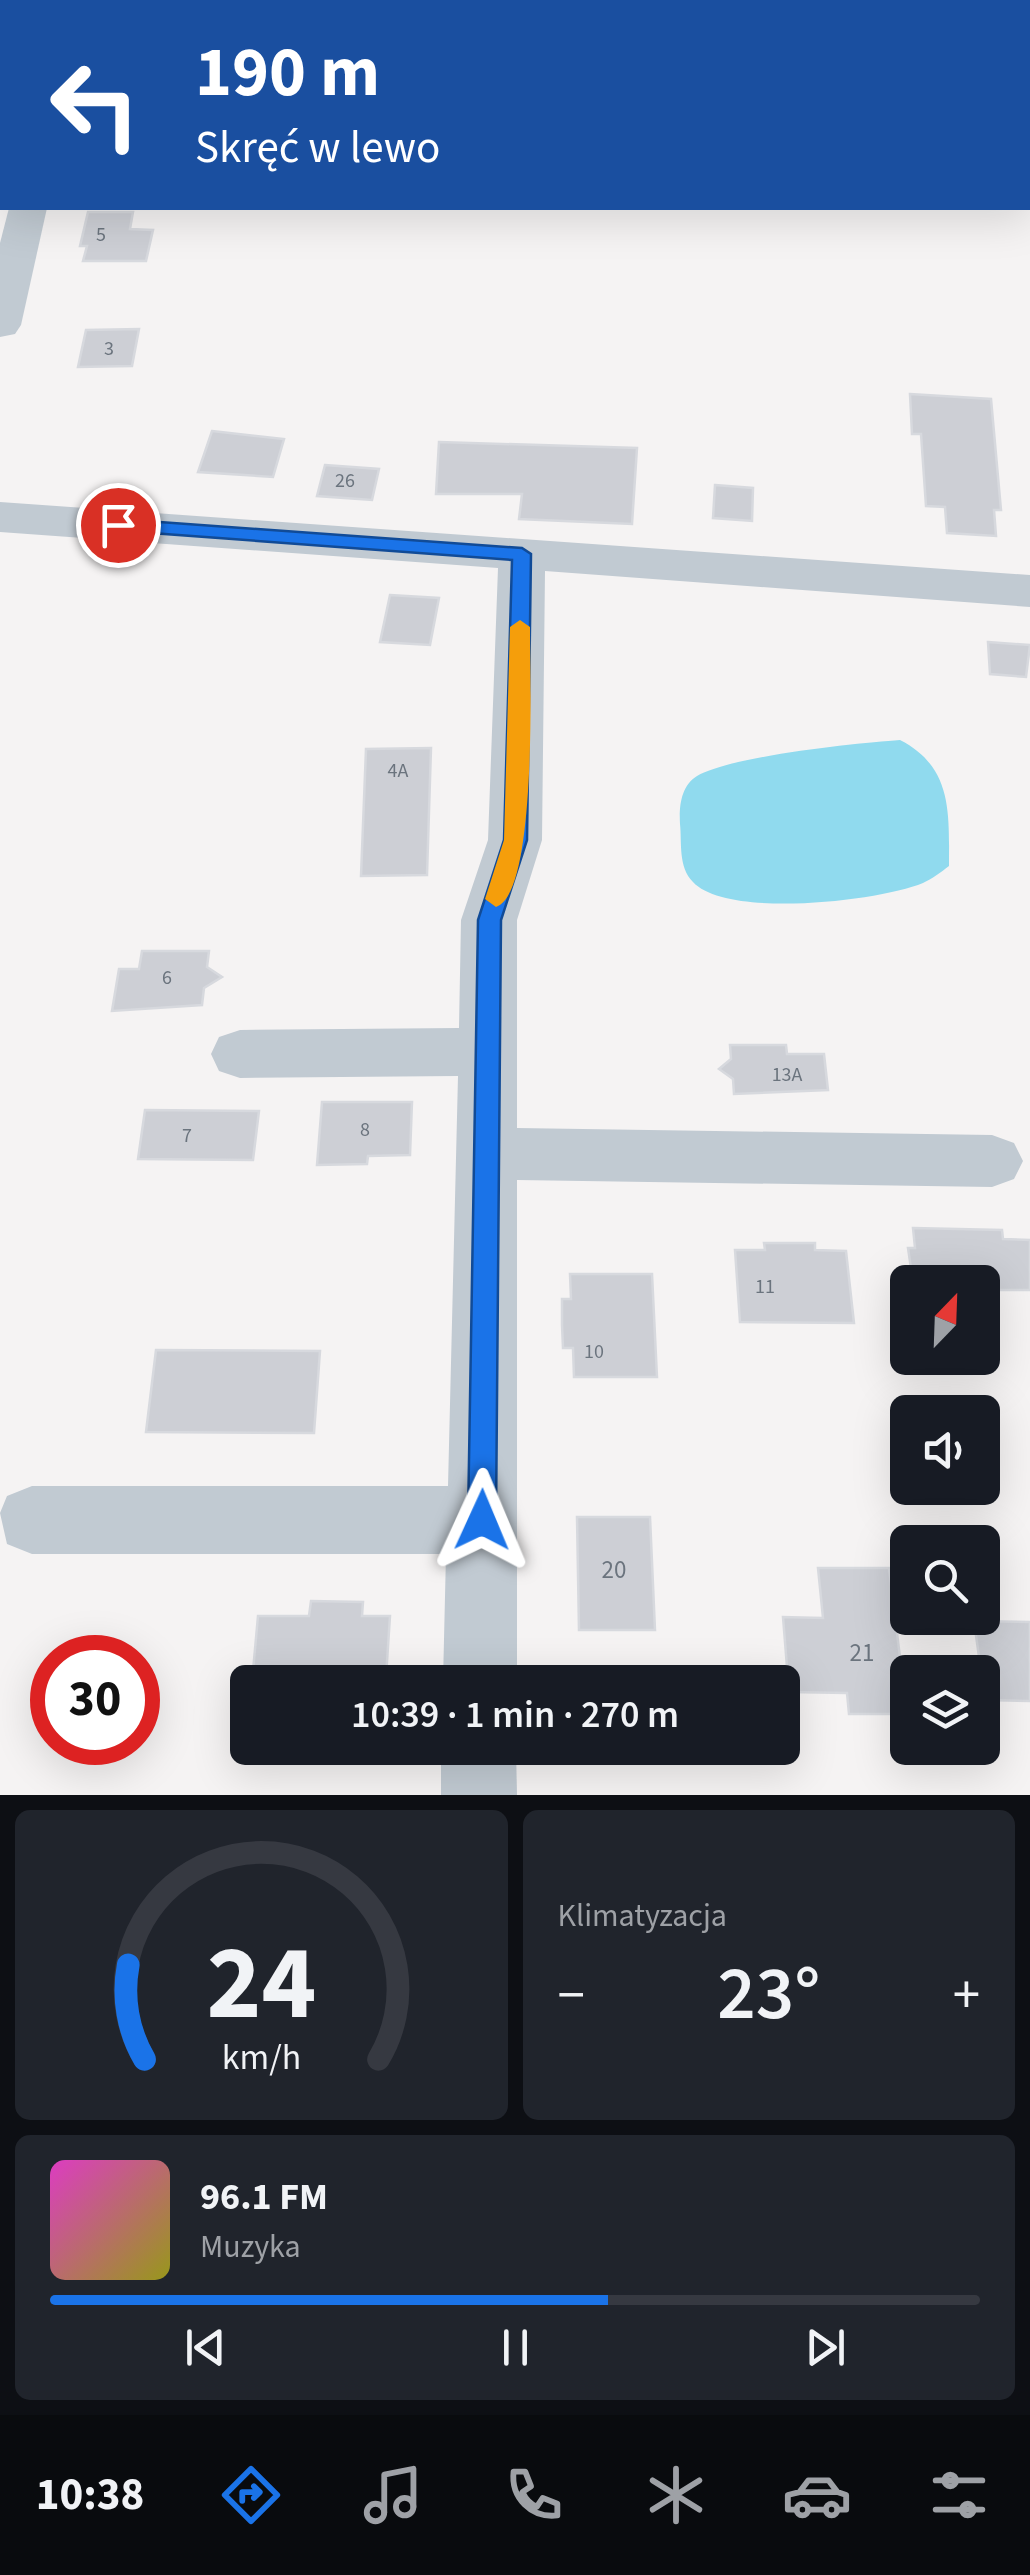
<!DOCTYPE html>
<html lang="pl">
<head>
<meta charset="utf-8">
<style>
	body { margin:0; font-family:"Source Sans 3",sans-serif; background:#20242c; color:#f1f3f6; height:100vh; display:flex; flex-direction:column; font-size:38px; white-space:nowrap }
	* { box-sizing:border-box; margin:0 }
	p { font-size:32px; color:#9ea1a6 }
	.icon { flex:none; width:55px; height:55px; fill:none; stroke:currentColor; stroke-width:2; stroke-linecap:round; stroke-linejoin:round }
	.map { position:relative; height:1795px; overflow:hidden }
	.drawer { display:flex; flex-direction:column; gap:15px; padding:15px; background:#0d0f14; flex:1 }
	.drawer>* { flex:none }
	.guide { position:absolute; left:0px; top:0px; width:1030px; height:210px; box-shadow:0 10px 40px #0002; background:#1a4fa0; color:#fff; overflow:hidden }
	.needle { width:65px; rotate:23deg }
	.fabs { position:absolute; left:890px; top:1265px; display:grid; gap:20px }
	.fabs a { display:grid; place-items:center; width:110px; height:110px; border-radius:15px; background:#171b24; box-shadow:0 10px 40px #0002; font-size:50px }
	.speed { position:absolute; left:30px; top:1635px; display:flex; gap:20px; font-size:50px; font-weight:700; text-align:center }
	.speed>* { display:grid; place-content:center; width:130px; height:130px; border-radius:50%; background:#171b24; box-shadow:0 10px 40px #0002; line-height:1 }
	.speed .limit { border:15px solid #d22; background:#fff; color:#111 }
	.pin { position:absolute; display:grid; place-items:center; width:85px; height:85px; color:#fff; margin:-42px; border:5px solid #fff; border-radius:50%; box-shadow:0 2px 10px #0007 }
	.me { position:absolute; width:110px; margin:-55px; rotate:1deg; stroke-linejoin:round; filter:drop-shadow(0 0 8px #0008) }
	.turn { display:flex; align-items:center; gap:35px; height:210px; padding:0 30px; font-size:45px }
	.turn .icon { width:130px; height:130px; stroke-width:2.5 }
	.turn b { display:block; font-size:70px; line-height:85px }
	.big { font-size:75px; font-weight:600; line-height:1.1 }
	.drawer .card { flex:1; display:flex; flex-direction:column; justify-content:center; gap:15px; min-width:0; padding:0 35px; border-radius:15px; background:#20242c }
	.drawer .dial { align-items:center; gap:0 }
	.dial svg { height:260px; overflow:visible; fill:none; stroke:#363941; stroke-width:7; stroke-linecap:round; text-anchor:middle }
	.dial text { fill:#f1f3f6; stroke:none }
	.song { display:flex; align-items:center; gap:30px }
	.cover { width:120px; height:120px; border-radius:15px; background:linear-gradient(135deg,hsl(310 70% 55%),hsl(60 70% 35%)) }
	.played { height:10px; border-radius:5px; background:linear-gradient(90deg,#1a73e8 60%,#363941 60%) }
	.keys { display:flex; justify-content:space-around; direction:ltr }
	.heat { display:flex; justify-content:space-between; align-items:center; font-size:55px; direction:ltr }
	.drawer .tiles { flex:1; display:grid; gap:15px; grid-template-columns:1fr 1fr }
	.card:last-child { grid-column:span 2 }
	.trip { position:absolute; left:230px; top:1665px; width:570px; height:100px; border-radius:15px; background:#171b24; box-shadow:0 10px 40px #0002; font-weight:600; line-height:100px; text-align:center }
	.menu { display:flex; height:160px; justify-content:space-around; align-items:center; background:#090b0e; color:#9ea1a6 }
	.menu .icon { width:70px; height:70px }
	.menu .current { color:#1a73e8 }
	.menu b { font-size:45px; color:#f1f3f6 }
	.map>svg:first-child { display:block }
</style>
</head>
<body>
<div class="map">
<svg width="1030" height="1795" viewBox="0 0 1030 1795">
	<rect width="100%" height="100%" fill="#f5f3f3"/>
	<!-- water -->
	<path fill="#90daee" d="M 900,740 C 953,767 949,814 949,866 C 941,872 932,879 923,883 C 880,901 727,919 693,882 C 678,867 682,843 680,824 C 679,806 681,786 697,776 C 731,756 857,743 900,740 Z"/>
	<!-- building -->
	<g fill="#cdcfd5" stroke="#d7d9de" stroke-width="2.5">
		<path d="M 88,212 L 133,212 L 130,229 L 153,230 L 146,261 L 83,261 L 87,246 L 80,246 Z"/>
		<path d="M 139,329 L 132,366 L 78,367 L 86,330 Z"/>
		<path d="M 910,394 L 991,399 L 1001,510 L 994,510 L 996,536 L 947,533 L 945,507 L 926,506 L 921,434 L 912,434 Z"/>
		<path d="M 212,431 L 284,439 L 273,477 L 198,472 Z"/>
		<path d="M 439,442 L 637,448 L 632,524 L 519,519 L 522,494 L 436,494 Z"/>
		<path d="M 325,465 L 379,469 L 372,500 L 317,496 Z"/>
		<path d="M 715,485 L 753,488 L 752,521 L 713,518 Z"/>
		<path d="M 390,595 L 439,598 L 430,645 L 380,642 Z"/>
		<path d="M 988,642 L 1030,645 L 1026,677 L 990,674 Z"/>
		<path d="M 431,748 L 427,875 L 361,876 L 366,749 Z"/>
		<path d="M 142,951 L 209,951 L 207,967 L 222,977 L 204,988 L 202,1005 L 112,1011 L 119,969 L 139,969 Z"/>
		<path d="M 730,1045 L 786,1045 L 787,1054 L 824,1054 L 828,1090 L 734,1094 L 733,1079 L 719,1069 L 731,1059 Z"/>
		<path d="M 322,1102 L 412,1102 L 410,1155 L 368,1156 L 367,1164 L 317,1165 Z"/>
		<path d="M 145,1110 L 259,1111 L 253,1160 L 138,1159 Z"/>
		<path d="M 913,1228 L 1002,1230 L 1003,1239 L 1030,1240 L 1030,1290 L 982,1290 L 982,1282 L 913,1282 L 908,1248 L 915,1248 Z"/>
		<path d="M 764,1243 L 815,1243 L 815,1250 L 846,1251 L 854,1323 L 740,1322 L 735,1250 L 765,1250 Z"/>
		<path d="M 570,1274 L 652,1274 L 657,1377 L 574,1377 L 573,1348 L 563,1348 L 562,1325 L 562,1299 L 571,1299 Z"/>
		<path d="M 156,1350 L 320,1351 L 314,1433 L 146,1432 Z"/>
		<path d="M 577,1517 L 650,1517 L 655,1630 L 579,1630 Z"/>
		<path d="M 818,1568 L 889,1568 L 907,1714 L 849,1714 L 847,1693 L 789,1692 L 783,1617 L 823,1618 Z"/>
		<path d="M 311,1601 L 363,1602 L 362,1616 L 390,1616 L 386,1677 L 358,1676 L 358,1682 L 252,1682 L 258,1616 L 309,1616 Z"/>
		<path d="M 974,1621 L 1030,1622 L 1030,1701 L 985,1700 Z"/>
	</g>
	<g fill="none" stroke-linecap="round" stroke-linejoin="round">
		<!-- minor -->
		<g fill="#c1cad2" fill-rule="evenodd">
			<path d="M 968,0 L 1002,0 L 1003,2 L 969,2 Z"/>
			<path d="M 1028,110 L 1030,111 L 1030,140 L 1028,139 Z"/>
			<rect x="0" y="151" width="2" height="22"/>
			<path d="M 9,208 L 47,208 L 21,325 L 15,334 L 0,337 L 0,243 Z"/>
			<path d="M 0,502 L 1030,575 L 1030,607 L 545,571 L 542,840 L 517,920 L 517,1128 L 992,1135 L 1014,1143 L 1023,1161 L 1014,1179 L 992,1187 L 517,1180 L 517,1682 L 443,1682 L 446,1554 L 32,1554 L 7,1544 L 0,1513 L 7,1496 L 32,1486 L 448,1486 L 458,1076 L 240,1078 L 219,1071 L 211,1054 L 219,1037 L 240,1030 L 459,1028 L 461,920 L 488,840 L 498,568 L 0,532 Z"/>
			<path d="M 441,1748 L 516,1748 L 517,1795 L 441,1795 Z"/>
		</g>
	</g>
	<!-- route -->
	<path fill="#1a73e8" stroke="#114b97" stroke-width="2.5" d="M 118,519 L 522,548 L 531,554 L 527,840 L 501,920 L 496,1520 L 492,1530 L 482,1534 L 472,1530 L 468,1520 L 478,920 L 504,840 L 512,560 L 111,530 L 111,521 Z"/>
	<!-- slow -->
	<path fill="#f59e0b" d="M 520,620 L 530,627 C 530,671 538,894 496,907 L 485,899 L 504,840 L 510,627 Z"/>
	<g text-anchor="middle" stroke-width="8" stroke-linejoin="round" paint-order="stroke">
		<!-- number labels -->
		<g font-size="20" fill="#6b747e">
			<text x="101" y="241">5</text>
			<text x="109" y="355">3</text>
			<text x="345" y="487">26</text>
			<text x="398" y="777">4A</text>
			<text x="167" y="984">6</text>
			<text x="787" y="1081">13A</text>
			<text x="365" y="1136">8</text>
			<text x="187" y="1142">7</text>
			<text x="765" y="1293">11</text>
			<text x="594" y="1358">10</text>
		</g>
		<!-- near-number labels -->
		<g font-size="25" fill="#6b747e">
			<text x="614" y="1578">20</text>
			<text x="862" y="1661">21</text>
		</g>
	</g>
</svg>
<div class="fabs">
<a><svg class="needle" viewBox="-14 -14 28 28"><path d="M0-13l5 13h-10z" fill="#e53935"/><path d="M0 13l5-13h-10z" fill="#9ea1a6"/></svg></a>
<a><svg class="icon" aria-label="sound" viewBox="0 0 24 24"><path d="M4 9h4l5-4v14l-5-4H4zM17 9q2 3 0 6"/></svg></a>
<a><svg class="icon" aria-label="search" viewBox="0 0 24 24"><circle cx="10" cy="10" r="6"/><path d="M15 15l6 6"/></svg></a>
<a><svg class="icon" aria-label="layers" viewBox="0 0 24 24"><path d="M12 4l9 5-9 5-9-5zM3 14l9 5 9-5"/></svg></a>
</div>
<div class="speed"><div class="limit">30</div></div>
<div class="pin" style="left:118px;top:525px;background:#d93025"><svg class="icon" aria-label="arrive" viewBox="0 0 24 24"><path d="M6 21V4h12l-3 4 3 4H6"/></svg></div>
<svg class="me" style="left:482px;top:1520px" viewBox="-20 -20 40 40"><path d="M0-17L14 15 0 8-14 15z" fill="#1a73e8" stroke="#fff" stroke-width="4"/></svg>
<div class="trip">10:39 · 1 min · 270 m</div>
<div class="guide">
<div class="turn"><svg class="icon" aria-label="left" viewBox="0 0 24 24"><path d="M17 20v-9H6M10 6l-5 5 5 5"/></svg><div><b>190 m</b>Skręć w lewo</div></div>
</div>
</div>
<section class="drawer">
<div class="tiles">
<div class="card dial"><svg viewBox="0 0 100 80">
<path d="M14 69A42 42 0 1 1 86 69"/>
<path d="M14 69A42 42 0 0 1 9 40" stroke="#1a73e8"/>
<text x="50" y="56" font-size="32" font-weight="700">24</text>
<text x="50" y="72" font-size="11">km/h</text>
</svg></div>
<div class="card"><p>Klimatyzacja</p>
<div class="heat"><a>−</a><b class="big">23°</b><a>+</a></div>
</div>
<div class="card">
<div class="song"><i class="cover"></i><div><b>96.1 FM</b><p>Muzyka</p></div></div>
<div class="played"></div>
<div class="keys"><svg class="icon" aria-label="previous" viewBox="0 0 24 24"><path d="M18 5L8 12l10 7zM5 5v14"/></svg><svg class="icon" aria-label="pause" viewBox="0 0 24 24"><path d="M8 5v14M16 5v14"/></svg><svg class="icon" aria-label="next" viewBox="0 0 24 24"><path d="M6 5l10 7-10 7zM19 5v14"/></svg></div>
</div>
</div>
</section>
<nav class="menu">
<b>10:38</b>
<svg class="icon current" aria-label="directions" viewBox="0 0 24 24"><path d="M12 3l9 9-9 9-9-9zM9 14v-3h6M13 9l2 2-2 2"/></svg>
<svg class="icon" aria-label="music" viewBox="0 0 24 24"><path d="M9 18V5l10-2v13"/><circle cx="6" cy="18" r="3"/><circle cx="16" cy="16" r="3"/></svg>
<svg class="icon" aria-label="phone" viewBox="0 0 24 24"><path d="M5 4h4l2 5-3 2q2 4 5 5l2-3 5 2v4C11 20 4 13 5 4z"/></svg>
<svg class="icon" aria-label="climate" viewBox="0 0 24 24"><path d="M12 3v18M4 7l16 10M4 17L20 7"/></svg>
<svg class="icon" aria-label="car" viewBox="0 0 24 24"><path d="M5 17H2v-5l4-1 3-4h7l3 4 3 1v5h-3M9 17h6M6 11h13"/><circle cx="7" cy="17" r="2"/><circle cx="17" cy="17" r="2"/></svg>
<svg class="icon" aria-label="filters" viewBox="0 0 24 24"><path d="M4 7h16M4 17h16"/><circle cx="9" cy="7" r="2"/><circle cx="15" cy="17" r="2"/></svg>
</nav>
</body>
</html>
